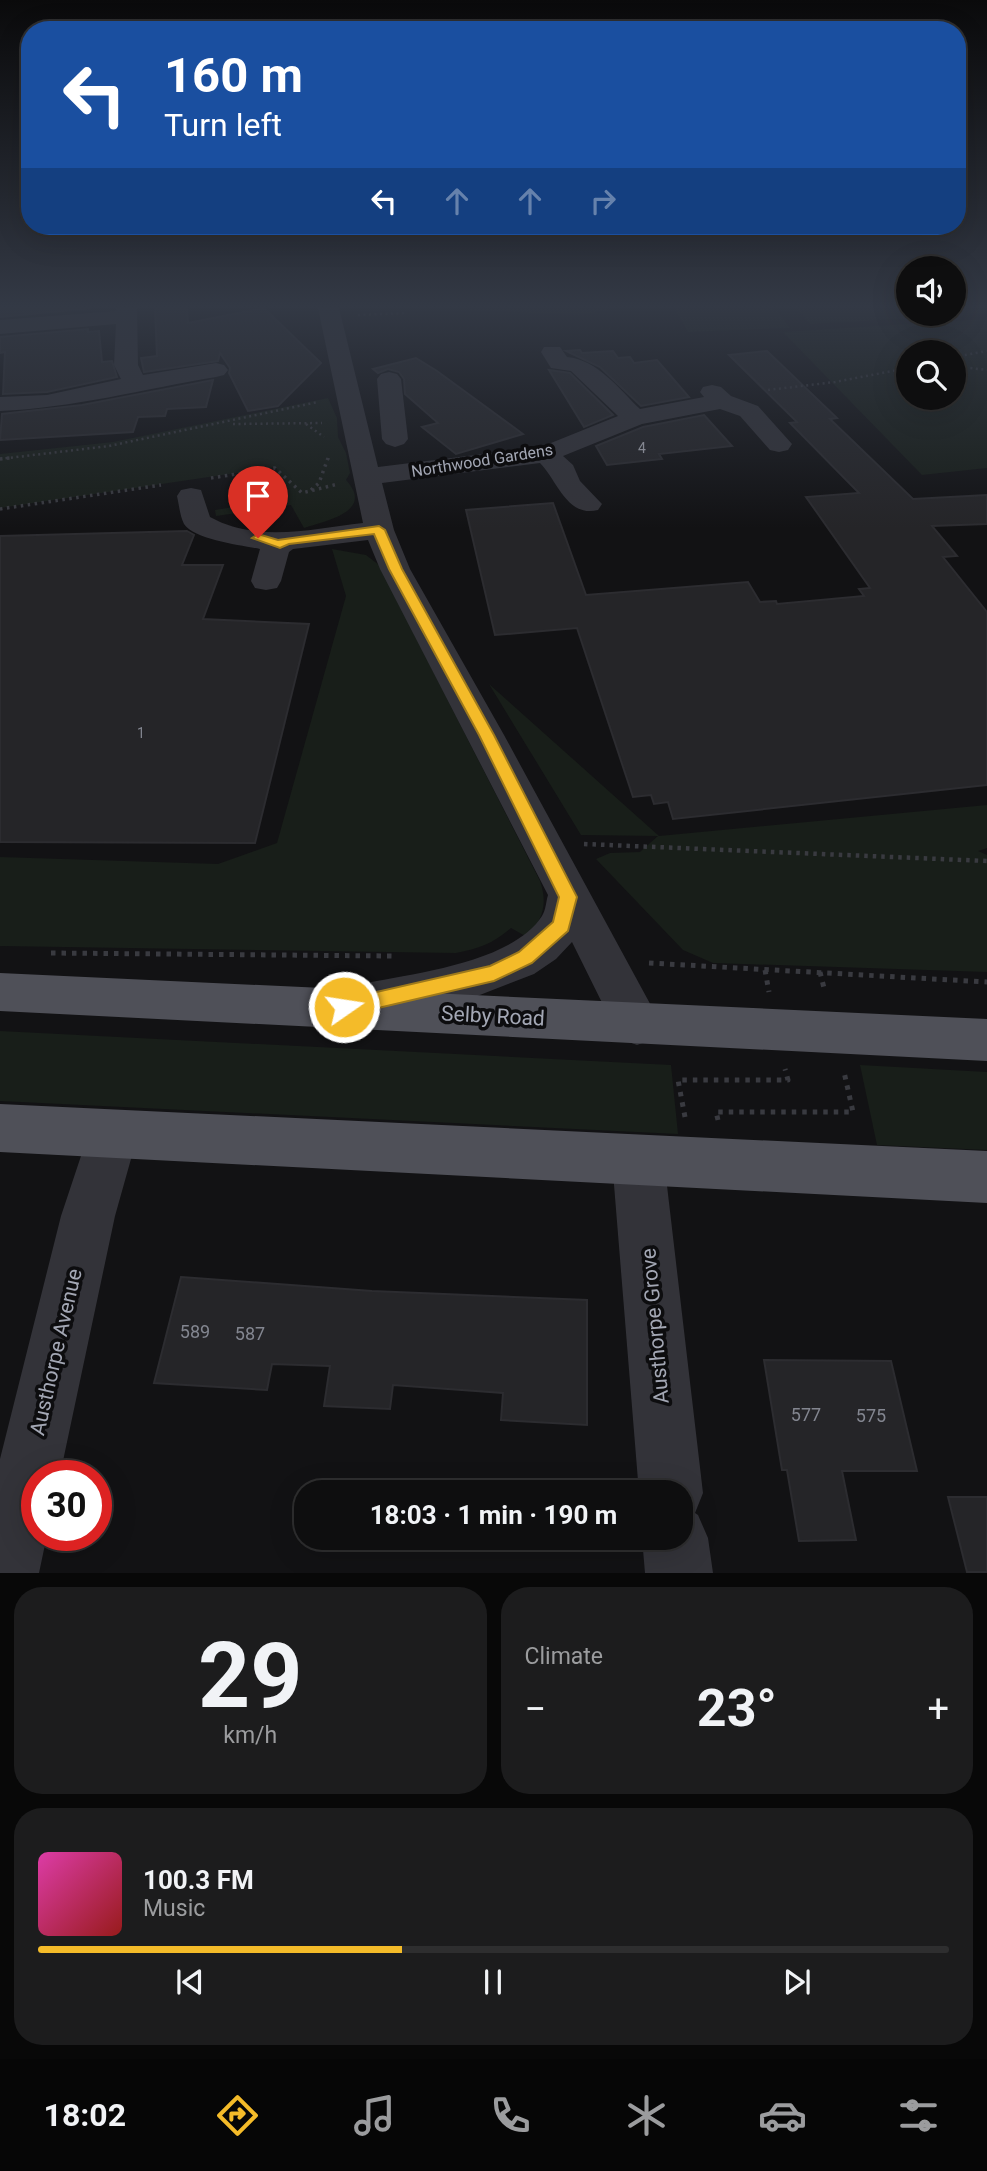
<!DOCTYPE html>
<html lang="en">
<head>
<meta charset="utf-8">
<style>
	body { margin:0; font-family:Roboto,sans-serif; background:#1c1c1d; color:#f1f3f6; height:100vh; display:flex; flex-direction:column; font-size:26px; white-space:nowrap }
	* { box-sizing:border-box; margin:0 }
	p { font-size:23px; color:#9b9c9e }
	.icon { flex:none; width:38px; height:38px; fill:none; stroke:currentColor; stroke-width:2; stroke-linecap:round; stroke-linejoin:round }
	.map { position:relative; height:1573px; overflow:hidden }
	.details { display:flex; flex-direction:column; gap:14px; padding:14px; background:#080808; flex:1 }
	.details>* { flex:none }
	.banner { position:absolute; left:21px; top:21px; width:945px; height:214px; border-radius:28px; box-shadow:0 7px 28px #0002,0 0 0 2px #2e2e2f; background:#1a4fa0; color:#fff; overflow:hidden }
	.fabs { position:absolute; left:896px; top:256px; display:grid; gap:14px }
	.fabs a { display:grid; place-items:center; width:70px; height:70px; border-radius:50%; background:#0e0e0f; box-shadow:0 7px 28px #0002,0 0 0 2px #2e2e2f; font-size:35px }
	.speed { position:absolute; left:21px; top:1460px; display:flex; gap:14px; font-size:35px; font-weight:700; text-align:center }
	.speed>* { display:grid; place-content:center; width:91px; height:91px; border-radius:50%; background:#0e0e0f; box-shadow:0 7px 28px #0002,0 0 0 2px #2e2e2f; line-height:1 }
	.speed .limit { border:10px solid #d22; background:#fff; color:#111 }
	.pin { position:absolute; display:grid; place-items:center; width:60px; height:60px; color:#fff; margin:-72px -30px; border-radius:50% 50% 50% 0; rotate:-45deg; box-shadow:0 0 7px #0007 }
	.pin .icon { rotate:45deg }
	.me { position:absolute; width:77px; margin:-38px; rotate:77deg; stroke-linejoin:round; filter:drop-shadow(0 0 5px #0008) }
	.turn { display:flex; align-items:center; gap:24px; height:147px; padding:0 28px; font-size:32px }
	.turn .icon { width:91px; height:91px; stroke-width:2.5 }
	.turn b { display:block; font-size:49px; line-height:60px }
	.lanes { display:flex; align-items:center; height:66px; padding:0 28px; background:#0003; justify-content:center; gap:35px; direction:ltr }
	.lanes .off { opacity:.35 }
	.big { font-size:52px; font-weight:700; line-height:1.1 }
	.details .widget { flex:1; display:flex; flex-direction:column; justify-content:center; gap:10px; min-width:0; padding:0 24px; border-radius:28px; background:#1c1c1d }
	.details .dial { align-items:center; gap:0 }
	.dial b { font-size:91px; line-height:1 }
	.song { display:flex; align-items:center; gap:21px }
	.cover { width:84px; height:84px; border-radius:10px; background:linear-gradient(135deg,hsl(320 70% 55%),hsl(0 70% 35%)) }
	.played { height:7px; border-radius:4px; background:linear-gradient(90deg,#f4bb29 40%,#2e2e2f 40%) }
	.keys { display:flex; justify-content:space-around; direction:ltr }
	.heat { display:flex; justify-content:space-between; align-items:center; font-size:38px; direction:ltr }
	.details .tiles { flex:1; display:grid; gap:14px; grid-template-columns:1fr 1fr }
	.widget:last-child { grid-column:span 2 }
	.trip { position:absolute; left:294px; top:1480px; width:399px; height:70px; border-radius:28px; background:#0e0e0f; box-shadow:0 7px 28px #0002,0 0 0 2px #2e2e2f; font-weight:700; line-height:70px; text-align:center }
	.menu { display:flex; height:112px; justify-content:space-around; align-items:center; background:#060606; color:#9b9c9e }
	.menu .icon { width:49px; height:49px }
	.menu .selected { color:#f4bb29 }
	.menu b { font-size:32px; color:#f1f3f6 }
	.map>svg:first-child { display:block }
</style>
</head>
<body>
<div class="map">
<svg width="987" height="1573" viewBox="0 0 987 1573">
	<rect width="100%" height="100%" fill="#121214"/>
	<!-- green -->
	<g fill="#181e19" fill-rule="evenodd">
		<path d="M 430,308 L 618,308 L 580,315 Z"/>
		<path d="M 674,308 L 775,308 L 790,328 L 688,332 Z"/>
		<path d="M 797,308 L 908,308 L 908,313 L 954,313 L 954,308 L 987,308 L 987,314 L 810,324 Z"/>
		<path d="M 987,319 L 987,468 L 922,475 L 783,332 ZM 908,352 L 954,352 L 954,397 L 908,397 Z"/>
		<path d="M 328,398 L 337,418 L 338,437 L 346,453 L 350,473 L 346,480 C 375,511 326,521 304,528 L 291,505 L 216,516 L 215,510 L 287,498 L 276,467 L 0,508 L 0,454 L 113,442 Z"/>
		<path d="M 332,549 L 366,555 L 379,565 L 540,881 C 548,904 543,919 527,937 L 511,928 C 494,943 479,949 456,953 L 0,946 L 0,857 L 218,864 L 277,843 L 346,596 Z"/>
		<path d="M 489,684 L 659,836 L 987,805 L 987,848 L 978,851 L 987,855 L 987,972 L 713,963 L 683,950 L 596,859 L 610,853 L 640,852 L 658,836 L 581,835 Z"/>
		<path d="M 0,1031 L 671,1065 L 678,1134 L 0,1101 Z"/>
		<path d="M 860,1065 L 987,1072 L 987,1150 L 877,1145 Z"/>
	</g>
	<!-- building -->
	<g fill="#252528" stroke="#2c2c30" stroke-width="2">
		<path d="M 0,308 L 92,308 L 0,317 Z"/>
		<path d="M 155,308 L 187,308 L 188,323 L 264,308 L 321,363 L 278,406 L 248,411 L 229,373 L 230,368 L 220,353 L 218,361 L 144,372 L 141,358 L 157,356 Z"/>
		<path d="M 88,329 L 88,332 L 99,331 L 102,362 L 112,361 L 117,377 L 47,392 L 3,394 L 5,352 L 0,353 L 0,337 Z"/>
		<path d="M 580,350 L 582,353 L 613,351 L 618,358 L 630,357 L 634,363 L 657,360 L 689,397 L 641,406 L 600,367 L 566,351 Z"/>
		<path d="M 767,351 L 837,418 L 830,419 L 913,499 L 987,495 L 987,524 L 932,526 L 957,556 L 943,557 L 987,612 L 987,785 L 673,819 L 668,802 L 654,804 L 651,795 L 633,797 L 577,628 L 495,635 L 466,510 L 553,503 L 586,595 L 748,582 L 760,602 L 776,601 L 777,604 L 864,596 L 859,589 L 870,588 L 806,497 L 859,493 L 790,423 L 797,422 L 729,355 Z"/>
		<path d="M 416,358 L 437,371 L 523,434 L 456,454 L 422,427 L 438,423 L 405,394 L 404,379 L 399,372 L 388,369 L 378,373 L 373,369 Z"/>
		<path d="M 549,370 L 570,373 L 613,415 L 584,427 Z"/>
		<path d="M 213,380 L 206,407 L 167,409 L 165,416 L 138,417 L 133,432 L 0,440 L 2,414 L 82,405 Z"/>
		<path d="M 704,415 L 732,446 L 659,454 L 662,459 L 607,465 L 596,446 L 643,427 Z"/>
		<path d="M 187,531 L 194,535 L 182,565 L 223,565 L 203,619 L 309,624 L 255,843 L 0,842 L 0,536 Z"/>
		<path d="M 181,1277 L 372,1291 L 587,1300 L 587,1425 L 501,1420 L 503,1393 L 393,1385 L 390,1409 L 324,1406 L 330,1366 L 272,1364 L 267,1390 L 154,1383 Z"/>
		<path d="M 764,1360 L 891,1361 L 917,1471 L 842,1471 L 856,1540 L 799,1541 L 787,1470 L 782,1470 Z"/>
		<path d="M 948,1497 L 987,1497 L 987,1572 L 967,1572 Z"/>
	</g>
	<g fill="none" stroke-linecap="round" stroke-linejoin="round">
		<!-- path-far3 -->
		<g stroke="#393a40" stroke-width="2.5" stroke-dasharray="2 3.5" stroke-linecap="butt">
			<path d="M 358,315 L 407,313"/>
			<path d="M 954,357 L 987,351"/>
			<path d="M 954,366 L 987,370"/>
			<path d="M 768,390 L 835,382 L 908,368"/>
			<path d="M 233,424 L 322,423"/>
			<path d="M 306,424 L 324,437"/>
			<path d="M 0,459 L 109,446 L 318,402"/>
			<path d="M 328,460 L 329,456"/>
		</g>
		<!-- path-far2 -->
		<g stroke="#393a40" stroke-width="3.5" stroke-dasharray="2.5 4.5" stroke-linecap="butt">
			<path d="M 0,459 L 10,458"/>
			<path d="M 211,478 L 275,468 L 302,493 L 338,484"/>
			<path d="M 311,490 L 319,483 L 328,458"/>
			<path d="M 0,509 L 161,485"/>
		</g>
		<!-- path-far1 -->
		<path stroke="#393a40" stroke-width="4.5" stroke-dasharray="3.5 5" stroke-linecap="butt" d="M 584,844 L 987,861"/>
		<!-- path -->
		<g stroke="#393a40" stroke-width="5" stroke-dasharray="4.5 6" stroke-linecap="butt">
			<path d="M 51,953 L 392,956"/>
			<path d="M 649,963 L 987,982"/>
			<path d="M 765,970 L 769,992"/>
			<path d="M 820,972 L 825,992"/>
			<path d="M 685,1117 L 678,1080 L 788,1080 L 785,1069"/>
			<path d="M 718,1120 L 716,1112 L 853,1112 L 844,1072"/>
		</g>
		<!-- minor -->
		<g fill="#333339" fill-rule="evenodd">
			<path d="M 116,308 L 137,308 L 138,365 L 143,375 L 216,363 L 224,365 L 228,370 L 224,375 L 216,377 C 144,389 73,408 0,411 L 0,397 L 47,395 L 121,379 L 114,365 L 116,324 L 0,334 L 0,320 L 116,311 Z"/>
			<path d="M 318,308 L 339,308 L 378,467 L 541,447 L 618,416 L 571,371 L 551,368 L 541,352 L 544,347 L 560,347 L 567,357 C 598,360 619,389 640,409 L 704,397 L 700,392 L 703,387 L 712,385 L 721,387 L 731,396 L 758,406 L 792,444 L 788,450 L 779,452 L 770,450 L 740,416 L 720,409 L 642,424 L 563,456 L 573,465 L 580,481 L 602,504 L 598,510 C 567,518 557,480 540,463 L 382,483 L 394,530 L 410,569 L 504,735 L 654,1011 L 661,1025 L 654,1039 L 637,1045 L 620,1039 L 572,942 L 556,959 L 534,974 L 467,1000 L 360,1024 L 344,1018 L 337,1004 L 344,990 L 360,984 C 410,974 512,963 542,916 C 546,910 546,901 548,895 L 380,569 L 368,540 L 293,549 L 289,552 L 281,581 L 277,588 L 266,590 L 255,588 L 251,581 L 260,549 C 241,545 195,540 184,524 C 180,516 179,505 177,496 L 181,490 L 191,488 L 201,490 L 210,517 C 257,543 312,529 363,523 Z"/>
			<path d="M 389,372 L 397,374 L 401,379 L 408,439 L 404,444 L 395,447 L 386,444 L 382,439 L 377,379 L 381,374 Z"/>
			<path d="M 112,1110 L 130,1117 L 138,1134 L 115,1216 L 60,1475 L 37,1475 L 37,1535 L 47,1535 L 39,1573 L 0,1573 L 0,1459 L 61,1216 L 94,1117 Z"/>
			<path d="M 638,1135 L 656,1142 L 664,1160 L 703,1493 L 695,1513 L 698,1515 L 708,1538 L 713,1573 L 645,1573 L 642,1538 L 681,1538 L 681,1493 L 639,1493 L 612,1160 L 620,1142 Z"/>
		</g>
		<!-- major -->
		<g fill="#4f5058" fill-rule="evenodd">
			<path d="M 0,973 L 987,1019 L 987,1061 L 0,1011 Z"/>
			<path d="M 0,1104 L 987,1151 L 987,1203 L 0,1152 Z"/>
		</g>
	</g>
	<!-- sky -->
	<linearGradient id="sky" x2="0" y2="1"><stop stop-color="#0a0a0b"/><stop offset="0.58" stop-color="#333945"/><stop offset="1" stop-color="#333945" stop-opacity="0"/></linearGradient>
	<rect width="987" height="528" fill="url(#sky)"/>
	<!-- route -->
	<path fill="#f4bb29" stroke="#9f7a1b" stroke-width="2" d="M 379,526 L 385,530 L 402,569 L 494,735 L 577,897 L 568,931 L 532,963 L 494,981 L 344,1016 L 337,1013 L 334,1007 L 337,1001 L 490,966 L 519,952 L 553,922 L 559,897 L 479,735 L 389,569 L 374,534 L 289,544 L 280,548 L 252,538 L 258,534 L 278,540 Z"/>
	<g text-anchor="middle" stroke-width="7" stroke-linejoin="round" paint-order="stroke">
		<!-- number labels -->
		<g font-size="14" fill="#838690">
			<text x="642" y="453">4</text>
			<text x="141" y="738">1</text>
		</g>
		<!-- far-street labels -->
		<g font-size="16" fill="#a3a7b4" stroke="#0d0d0f">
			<text transform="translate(482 460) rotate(-9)" y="6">Northwood Gardens</text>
		</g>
		<!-- near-number labels -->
		<g font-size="18" fill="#838690">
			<text x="195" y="1338">589</text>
			<text x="250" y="1340">587</text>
			<text x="806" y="1421">577</text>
			<text x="871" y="1422">575</text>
		</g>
		<!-- near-street labels -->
		<g font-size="21" fill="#a3a7b4" stroke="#0d0d0f">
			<text transform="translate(493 1016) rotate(3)" y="7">Selby Road</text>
			<text transform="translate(655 1326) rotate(-95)" y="7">Austhorpe Grove</text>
			<text transform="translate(56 1352) rotate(-77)" y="7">Austhorpe Avenue</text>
		</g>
	</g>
</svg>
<div class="fabs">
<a><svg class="icon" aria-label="sound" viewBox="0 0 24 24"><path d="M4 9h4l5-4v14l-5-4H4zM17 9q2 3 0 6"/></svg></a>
<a><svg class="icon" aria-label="search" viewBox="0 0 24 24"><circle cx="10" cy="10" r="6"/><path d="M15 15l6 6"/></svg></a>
</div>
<div class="speed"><div class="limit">30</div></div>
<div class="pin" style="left:258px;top:538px;background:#d93025"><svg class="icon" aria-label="arrive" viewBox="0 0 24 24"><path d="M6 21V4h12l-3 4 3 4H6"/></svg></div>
<svg class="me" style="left:344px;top:1007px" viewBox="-20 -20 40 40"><circle r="17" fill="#f4bb29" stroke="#fff" stroke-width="3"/><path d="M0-11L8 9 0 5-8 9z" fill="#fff"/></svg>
<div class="trip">18:03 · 1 min · 190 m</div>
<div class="banner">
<div class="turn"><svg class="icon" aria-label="left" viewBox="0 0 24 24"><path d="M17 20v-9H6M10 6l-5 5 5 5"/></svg><div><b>160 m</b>Turn left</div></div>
<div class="lanes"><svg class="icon" aria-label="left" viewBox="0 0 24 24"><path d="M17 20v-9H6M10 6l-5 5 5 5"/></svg><svg class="icon off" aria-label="ahead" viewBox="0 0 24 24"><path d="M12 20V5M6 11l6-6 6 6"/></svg><svg class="icon off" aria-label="ahead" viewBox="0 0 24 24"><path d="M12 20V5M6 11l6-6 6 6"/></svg><svg class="icon off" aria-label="right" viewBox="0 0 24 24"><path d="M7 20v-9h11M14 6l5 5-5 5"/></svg></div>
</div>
</div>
<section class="details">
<div class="tiles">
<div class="widget dial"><b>29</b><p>km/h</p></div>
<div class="widget"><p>Climate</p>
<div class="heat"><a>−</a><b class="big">23°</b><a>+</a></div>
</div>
<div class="widget">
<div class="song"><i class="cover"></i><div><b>100.3 FM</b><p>Music</p></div></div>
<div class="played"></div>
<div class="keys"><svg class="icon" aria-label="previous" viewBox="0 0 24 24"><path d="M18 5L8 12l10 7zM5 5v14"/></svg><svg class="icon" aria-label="pause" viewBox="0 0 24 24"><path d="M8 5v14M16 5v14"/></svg><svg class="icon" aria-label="next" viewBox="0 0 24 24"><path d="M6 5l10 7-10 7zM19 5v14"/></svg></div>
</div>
</div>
</section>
<nav class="menu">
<b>18:02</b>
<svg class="icon selected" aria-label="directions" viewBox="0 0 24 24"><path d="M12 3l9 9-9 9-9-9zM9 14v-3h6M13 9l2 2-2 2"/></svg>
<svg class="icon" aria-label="music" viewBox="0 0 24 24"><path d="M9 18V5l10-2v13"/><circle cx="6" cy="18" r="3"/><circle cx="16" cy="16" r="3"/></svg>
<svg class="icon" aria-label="phone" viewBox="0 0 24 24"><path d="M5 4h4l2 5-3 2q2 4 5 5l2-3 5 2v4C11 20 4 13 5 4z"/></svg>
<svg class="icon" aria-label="climate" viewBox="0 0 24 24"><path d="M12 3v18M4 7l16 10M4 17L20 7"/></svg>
<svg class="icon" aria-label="car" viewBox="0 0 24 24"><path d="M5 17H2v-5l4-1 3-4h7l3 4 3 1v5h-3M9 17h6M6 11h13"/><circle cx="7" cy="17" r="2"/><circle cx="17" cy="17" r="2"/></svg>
<svg class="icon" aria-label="filters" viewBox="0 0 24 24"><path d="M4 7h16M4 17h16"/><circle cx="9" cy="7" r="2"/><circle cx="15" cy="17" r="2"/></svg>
</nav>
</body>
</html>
